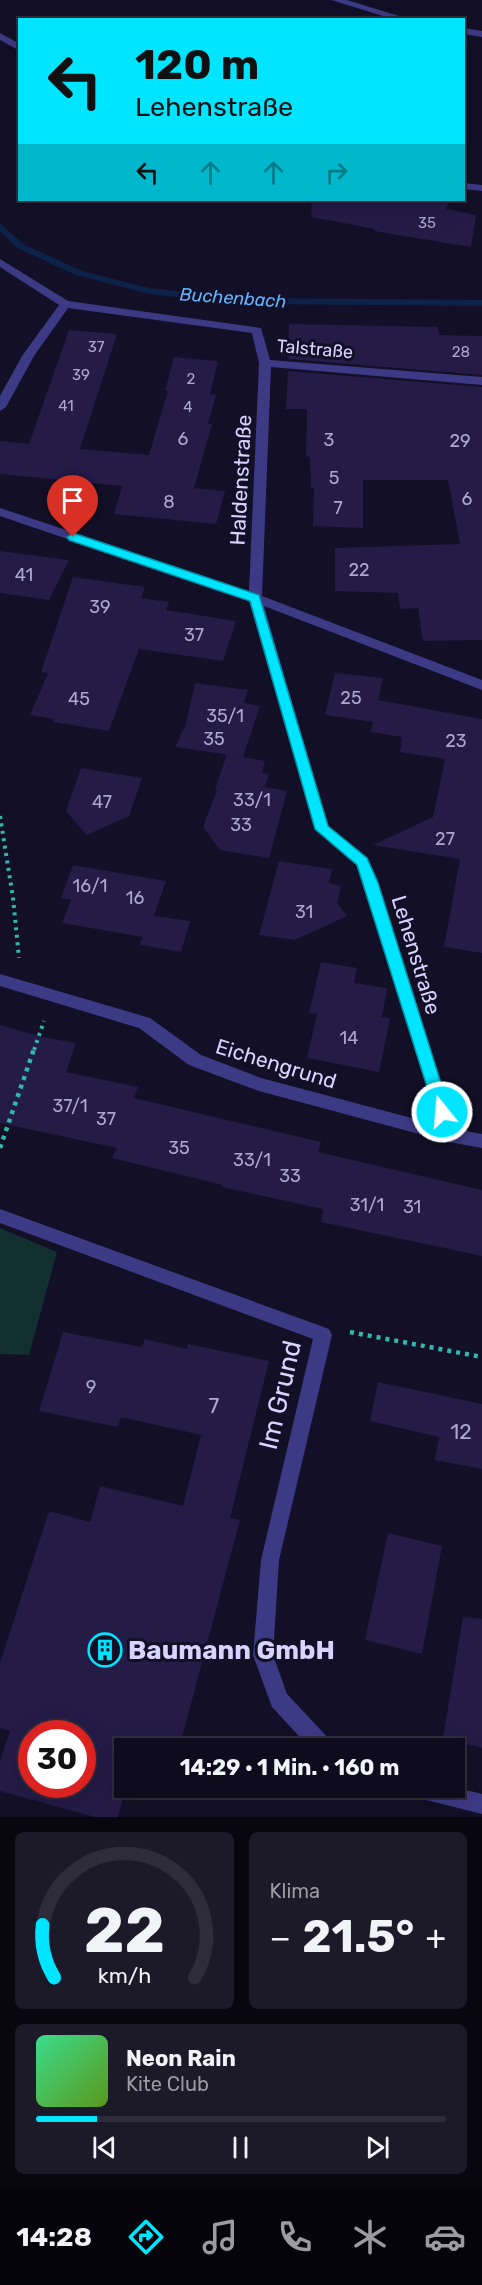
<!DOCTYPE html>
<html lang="de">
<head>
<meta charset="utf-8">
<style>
	body { margin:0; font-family:Rubik,sans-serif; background:#1c1929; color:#f1f3f6; height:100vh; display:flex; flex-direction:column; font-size:22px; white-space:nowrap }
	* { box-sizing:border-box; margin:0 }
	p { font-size:20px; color:#9b9ba3 }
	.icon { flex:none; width:33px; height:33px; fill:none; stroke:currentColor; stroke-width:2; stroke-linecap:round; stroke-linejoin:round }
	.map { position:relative; height:1817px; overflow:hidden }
	.panel { display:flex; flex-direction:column; gap:15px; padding:15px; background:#08060f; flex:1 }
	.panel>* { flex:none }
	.top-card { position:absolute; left:18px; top:18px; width:447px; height:183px; border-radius:0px; box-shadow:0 6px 24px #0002,0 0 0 2px #2e2b3b; background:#00e5ff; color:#111; overflow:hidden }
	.speed { position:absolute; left:18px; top:1720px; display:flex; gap:12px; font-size:30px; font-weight:700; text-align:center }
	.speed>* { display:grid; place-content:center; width:78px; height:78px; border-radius:50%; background:#0e0b1c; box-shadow:0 6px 24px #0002,0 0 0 2px #2e2b3b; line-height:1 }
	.speed .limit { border:9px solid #d22; background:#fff; color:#111 }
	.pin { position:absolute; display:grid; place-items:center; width:51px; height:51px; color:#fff; margin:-62px -26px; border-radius:50% 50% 50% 0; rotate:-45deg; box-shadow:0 0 6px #0007 }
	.pin .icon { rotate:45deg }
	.me { position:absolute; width:66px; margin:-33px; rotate:343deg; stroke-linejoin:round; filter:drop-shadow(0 0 4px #0008) }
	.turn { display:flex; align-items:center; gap:21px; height:126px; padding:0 18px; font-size:27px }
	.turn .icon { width:78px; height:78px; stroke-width:2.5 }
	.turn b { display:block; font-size:42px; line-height:51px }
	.lanes { display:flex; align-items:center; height:57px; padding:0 18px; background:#0003; justify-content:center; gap:30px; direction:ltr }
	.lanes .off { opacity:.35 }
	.big { font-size:45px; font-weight:700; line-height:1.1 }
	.panel .card { flex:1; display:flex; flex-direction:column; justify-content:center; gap:9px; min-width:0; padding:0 21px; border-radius:9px; background:#1c1929 }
	.panel .dial { align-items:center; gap:0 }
	.dial svg { height:156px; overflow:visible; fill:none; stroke:#2e2b3b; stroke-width:7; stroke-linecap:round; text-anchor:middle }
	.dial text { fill:#f1f3f6; stroke:none }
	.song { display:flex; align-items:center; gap:18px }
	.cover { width:72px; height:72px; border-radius:9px; background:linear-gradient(135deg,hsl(150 70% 55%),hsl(90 70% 35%)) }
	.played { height:6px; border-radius:3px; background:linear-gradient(90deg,#00e5ff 15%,#2e2b3b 15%) }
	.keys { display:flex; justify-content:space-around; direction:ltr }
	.heat { display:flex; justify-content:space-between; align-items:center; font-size:33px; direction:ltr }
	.panel .tiles { flex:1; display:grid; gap:15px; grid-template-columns:1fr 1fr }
	.card:last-child { grid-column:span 2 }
	.trip { position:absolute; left:114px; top:1738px; width:351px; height:60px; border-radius:0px; background:#0e0b1c; box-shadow:0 6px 24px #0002,0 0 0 2px #2e2b3b; font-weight:700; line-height:60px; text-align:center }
	.dock { display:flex; height:96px; justify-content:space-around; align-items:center; background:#06040b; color:#9b9ba3 }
	.dock .icon { width:42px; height:42px }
	.dock .current { color:#00e5ff }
	.dock b { font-size:27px; color:#f1f3f6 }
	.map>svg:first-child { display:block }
</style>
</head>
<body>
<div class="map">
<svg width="482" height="1817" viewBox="0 0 482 1817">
	<rect width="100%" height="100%" fill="#130f26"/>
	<!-- green -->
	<path fill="#12302f" d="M 0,1228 L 57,1252 L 29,1355 L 0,1354 Z"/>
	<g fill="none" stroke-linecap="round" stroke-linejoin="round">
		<!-- stream -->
		<path fill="#0c2248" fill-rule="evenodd" d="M 0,223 L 23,244 L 82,271 L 149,288 L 239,298 L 482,300 L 482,306 L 239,304 L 149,294 L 76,275 L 17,248 L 0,231 Z"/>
	</g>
	<!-- building -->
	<g fill="#241b47" fill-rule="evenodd">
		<path d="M 312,200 L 450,200 L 446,209 L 476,215 L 471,247 L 374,231 L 375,229 L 311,217 Z"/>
		<path d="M 289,324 L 438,327 L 439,335 L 482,336 L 482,375 L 288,359 Z"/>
		<path d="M 69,330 L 117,334 L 80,449 L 149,455 L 168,391 L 165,391 L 174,357 L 218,361 L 210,394 L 216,395 L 208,424 L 212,424 L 194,488 L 225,491 L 216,524 L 114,514 L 122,486 L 0,474 L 0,441 L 29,444 Z"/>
		<path d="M 288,371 L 482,387 L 482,640 L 423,641 L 418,608 L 400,609 L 398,593 L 335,591 L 335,548 L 460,544 L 448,480 L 363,480 L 363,528 L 313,526 L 314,488 L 311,488 L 310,457 L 306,456 L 307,409 L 286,409 Z"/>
		<path d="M 0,551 L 69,560 L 49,600 L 0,593 Z"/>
		<path d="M 73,577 L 145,587 L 141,598 L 169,602 L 166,610 L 236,621 L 223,661 L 139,649 L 109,731 L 53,722 L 54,719 L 30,715 L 48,673 L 41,672 Z"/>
		<path d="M 335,673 L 383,678 L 377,706 L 378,700 L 482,719 L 482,953 L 444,947 L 460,859 L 373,845 L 433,817 L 445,759 L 400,752 L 402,737 L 371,732 L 373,722 L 325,715 Z"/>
		<path d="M 195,683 L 248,690 L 244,703 L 260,706 L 243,757 L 175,747 L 186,724 Z"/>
		<path d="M 227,754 L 265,761 L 262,773 L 269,774 L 265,787 L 287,791 L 269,858 L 220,850 L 203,827 L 217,790 L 215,789 Z"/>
		<path d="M 81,768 L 142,778 L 129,816 L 87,835 L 66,811 Z"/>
		<path d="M 279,861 L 332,869 L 329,883 L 341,886 L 337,903 L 347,916 L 295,940 L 259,935 Z"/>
		<path d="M 73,865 L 166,881 L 154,916 L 190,921 L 181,952 L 140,945 L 143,937 L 62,923 L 71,900 L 61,898 Z"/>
		<path d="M 321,962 L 357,968 L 354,983 L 387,988 L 382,1017 L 390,1018 L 379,1072 L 307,1058 L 317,1014 L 309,1013 Z"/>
		<path d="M 0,1025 L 38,1036 L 76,1043 L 66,1072 L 138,1087 L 134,1098 L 321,1142 L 318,1152 L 482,1190 L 482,1256 L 321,1222 L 323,1209 L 222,1187 L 223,1185 L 112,1158 L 117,1148 L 0,1123 Z"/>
		<path d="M 63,1332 L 142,1347 L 145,1339 L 187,1349 L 188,1344 L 269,1361 L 230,1518 L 240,1520 L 179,1749 L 124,1749 L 124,1788 L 126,1788 L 118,1817 L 95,1817 L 0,1791 L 0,1761 L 10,1731 L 0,1728 L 0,1663 L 49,1511 L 90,1522 L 100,1486 L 183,1506 L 201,1435 L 121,1417 L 118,1427 L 39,1411 ZM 32,1734 L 82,1734 L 82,1785 L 32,1785 Z"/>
		<path d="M 378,1382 L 482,1404 L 482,1469 L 435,1460 L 439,1437 L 370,1421 Z"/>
		<path d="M 388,1533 L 442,1546 L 422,1654 L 365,1640 Z"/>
		<path d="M 463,1617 L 482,1619 L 482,1748 L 443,1738 Z"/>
	</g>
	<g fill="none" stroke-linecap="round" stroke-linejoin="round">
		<!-- path-far1 -->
		<g stroke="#2fb8b0" stroke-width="4" stroke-dasharray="3 4.5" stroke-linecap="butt">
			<path d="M 0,816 L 13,898 L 19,958"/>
			<path d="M 34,1050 L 44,1021"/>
		</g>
		<!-- path -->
		<g stroke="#2fb8b0" stroke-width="4.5" stroke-dasharray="4 5" stroke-linecap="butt">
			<path d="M 0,1148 L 34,1049"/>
			<path d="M 350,1332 L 482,1357"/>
		</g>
		<!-- minor -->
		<g fill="#3d3a85" fill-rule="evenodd">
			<path d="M 331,0 L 347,0 L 412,20 L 396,20 Z"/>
			<path d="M 464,28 L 482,31 L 482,37 L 464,34 Z"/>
			<path d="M 0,33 L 20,44 L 20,51 L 0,40 Z"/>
			<path d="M 464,183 L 482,185 L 482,191 L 464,189 Z"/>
			<path d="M 0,259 L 68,301 L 261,328 L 270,360 L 482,377 L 482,385 L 271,367 L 262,596 L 482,680 L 482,690 L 264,606 L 328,826 L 367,858 L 378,883 L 455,1129 L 482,1134 L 482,1148 L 449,1142 L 259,1091 L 189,1065 L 139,1028 L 0,986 L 0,974 L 150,1018 L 201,1055 L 261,1078 L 438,1125 L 364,883 L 356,865 L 315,829 L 249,601 L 0,516 L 0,508 L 249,591 L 259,363 L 252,333 L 68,308 L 34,356 L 6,407 L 0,411 L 0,396 L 22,356 L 59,305 L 0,267 Z"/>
			<path d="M 0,1209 L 329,1329 L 332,1335 L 279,1560 L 273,1655 L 287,1694 L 332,1742 L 335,1749 L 311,1749 L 272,1707 L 253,1655 L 261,1560 L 313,1339 L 0,1223 Z"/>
			<path d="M 454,1787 L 482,1794 L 482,1814 L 418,1798 L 411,1795 L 408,1788 Z"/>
		</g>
	</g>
	<!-- route -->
	<path fill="#00e5ff" stroke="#0095a6" stroke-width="1.5" d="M 73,533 L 259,595 L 328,826 L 367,858 L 378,883 L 450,1112 L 447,1117 L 442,1118 L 437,1117 L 435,1112 L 357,865 L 315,829 L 250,601 L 69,540 L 67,537 Z"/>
	<!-- icons -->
	<defs>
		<g id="building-ring" transform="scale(1.725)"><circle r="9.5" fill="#130f26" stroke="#00e5ff" stroke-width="1.5"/><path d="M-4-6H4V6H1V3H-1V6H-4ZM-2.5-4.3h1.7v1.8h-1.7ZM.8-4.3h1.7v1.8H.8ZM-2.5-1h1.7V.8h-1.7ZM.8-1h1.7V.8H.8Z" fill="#00e5ff"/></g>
	</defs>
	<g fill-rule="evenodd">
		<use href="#building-ring" x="105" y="1650"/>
	</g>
	<g text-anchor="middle" stroke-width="6" stroke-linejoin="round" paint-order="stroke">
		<!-- far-number labels -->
		<g font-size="15" fill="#aca6d1">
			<text x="427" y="228">35</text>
			<text x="96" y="352">37</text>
			<text x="461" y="357">28</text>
			<text x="81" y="380">39</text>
			<text x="191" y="384">2</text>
			<text x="66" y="411">41</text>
			<text x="188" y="412">4</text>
		</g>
		<!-- far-water labels -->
		<g font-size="18" font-style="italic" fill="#62b6ff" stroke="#130f26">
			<text transform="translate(233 298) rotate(4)" y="6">Buchenbach</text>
		</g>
		<!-- far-street labels -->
		<g font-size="18" fill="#d9d4ff" stroke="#130f26">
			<text transform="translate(315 349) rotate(5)" y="6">Talstraße</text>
		</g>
		<!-- number labels -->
		<g font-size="18" fill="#aca6d1">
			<text x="183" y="445">6</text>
			<text x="329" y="446">3</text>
			<text x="460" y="447">29</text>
			<text x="334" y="484">5</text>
			<text x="467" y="505">6</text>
			<text x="169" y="508">8</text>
			<text x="338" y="514">7</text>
			<text x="359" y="576">22</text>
			<text x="24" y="581">41</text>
			<text x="100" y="613">39</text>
			<text x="194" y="641">37</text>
			<text x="351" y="704">25</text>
			<text x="79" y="705">45</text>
			<text x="225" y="722">35/1</text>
			<text x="214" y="745">35</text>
			<text x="456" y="747">23</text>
			<text x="252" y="806">33/1</text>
			<text x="102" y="808">47</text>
			<text x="241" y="831">33</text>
			<text x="445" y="845">27</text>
			<text x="90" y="892">16/1</text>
			<text x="135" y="904">16</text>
			<text x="304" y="918">31</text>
			<text x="349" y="1044">14</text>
			<text x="70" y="1112">37/1</text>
			<text x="106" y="1125">37</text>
			<text x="179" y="1154">35</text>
			<text x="252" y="1166">33/1</text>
			<text x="290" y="1182">33</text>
			<text x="367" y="1211">31/1</text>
			<text x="412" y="1213">31</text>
			<text x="91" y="1393">9</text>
		</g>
		<!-- street labels -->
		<g font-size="21" fill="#d9d4ff" stroke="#130f26">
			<text transform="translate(241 480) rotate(-87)" y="7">Haldenstraße</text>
			<text transform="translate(416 955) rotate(73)" y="7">Lehenstraße</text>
			<text transform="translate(276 1064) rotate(17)" y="7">Eichengrund</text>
		</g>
		<!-- near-number labels -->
		<g font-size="21" fill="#aca6d1">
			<text x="214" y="1413">7</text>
			<text x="461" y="1439">12</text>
		</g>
		<!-- near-street labels -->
		<g font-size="26" fill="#d9d4ff" stroke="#130f26">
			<text transform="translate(280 1395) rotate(-77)" y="9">Im Grund</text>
		</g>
		<!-- near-poi labels -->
		<g font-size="26" font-weight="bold" fill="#d9d4ff" stroke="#130f26" text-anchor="start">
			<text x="128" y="1659">Baumann GmbH</text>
		</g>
	</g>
</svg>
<div class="speed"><div class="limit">30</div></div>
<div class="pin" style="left:73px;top:537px;background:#d93025"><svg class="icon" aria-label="arrive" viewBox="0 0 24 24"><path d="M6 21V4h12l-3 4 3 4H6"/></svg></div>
<svg class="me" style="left:442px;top:1112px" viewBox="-20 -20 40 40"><circle r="17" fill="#00e5ff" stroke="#fff" stroke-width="3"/><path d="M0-11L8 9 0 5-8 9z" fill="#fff"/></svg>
<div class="trip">14:29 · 1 Min. · 160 m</div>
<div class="top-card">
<div class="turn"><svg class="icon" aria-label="left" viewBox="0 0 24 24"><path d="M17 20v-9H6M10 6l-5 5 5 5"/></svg><div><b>120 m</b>Lehenstraße</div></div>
<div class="lanes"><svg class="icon" aria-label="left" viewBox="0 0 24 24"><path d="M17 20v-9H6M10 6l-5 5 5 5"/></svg><svg class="icon off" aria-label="ahead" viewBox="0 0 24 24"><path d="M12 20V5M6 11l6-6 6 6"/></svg><svg class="icon off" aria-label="ahead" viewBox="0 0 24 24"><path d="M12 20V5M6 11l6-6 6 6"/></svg><svg class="icon off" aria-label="right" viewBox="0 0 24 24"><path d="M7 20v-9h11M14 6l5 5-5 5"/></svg></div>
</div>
</div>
<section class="panel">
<div class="tiles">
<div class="card dial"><svg viewBox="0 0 100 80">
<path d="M14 69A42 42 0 1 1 86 69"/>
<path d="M14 69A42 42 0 0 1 8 42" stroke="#00e5ff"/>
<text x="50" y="56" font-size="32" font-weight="700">22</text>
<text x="50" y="72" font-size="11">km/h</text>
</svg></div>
<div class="card"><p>Klima</p>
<div class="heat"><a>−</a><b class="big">21.5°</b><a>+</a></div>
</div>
<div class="card">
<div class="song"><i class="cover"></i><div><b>Neon Rain</b><p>Kite Club</p></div></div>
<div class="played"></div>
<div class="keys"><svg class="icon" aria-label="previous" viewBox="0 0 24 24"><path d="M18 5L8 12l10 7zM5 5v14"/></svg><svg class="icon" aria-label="pause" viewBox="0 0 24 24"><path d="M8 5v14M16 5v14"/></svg><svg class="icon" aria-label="next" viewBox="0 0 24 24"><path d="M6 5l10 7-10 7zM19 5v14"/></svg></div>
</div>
</div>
</section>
<nav class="dock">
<b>14:28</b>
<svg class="icon current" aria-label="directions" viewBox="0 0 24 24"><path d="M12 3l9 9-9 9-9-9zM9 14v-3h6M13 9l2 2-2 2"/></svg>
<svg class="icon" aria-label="music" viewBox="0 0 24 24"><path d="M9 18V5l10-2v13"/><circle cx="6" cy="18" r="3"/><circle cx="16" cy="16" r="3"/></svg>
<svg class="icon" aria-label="phone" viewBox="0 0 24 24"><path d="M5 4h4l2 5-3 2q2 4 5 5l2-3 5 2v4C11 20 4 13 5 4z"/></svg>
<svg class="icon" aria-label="climate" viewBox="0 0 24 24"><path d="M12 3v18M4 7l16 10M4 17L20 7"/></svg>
<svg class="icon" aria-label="car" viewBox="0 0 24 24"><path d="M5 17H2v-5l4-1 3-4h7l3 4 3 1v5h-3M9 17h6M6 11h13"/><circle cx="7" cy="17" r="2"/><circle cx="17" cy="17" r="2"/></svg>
</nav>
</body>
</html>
